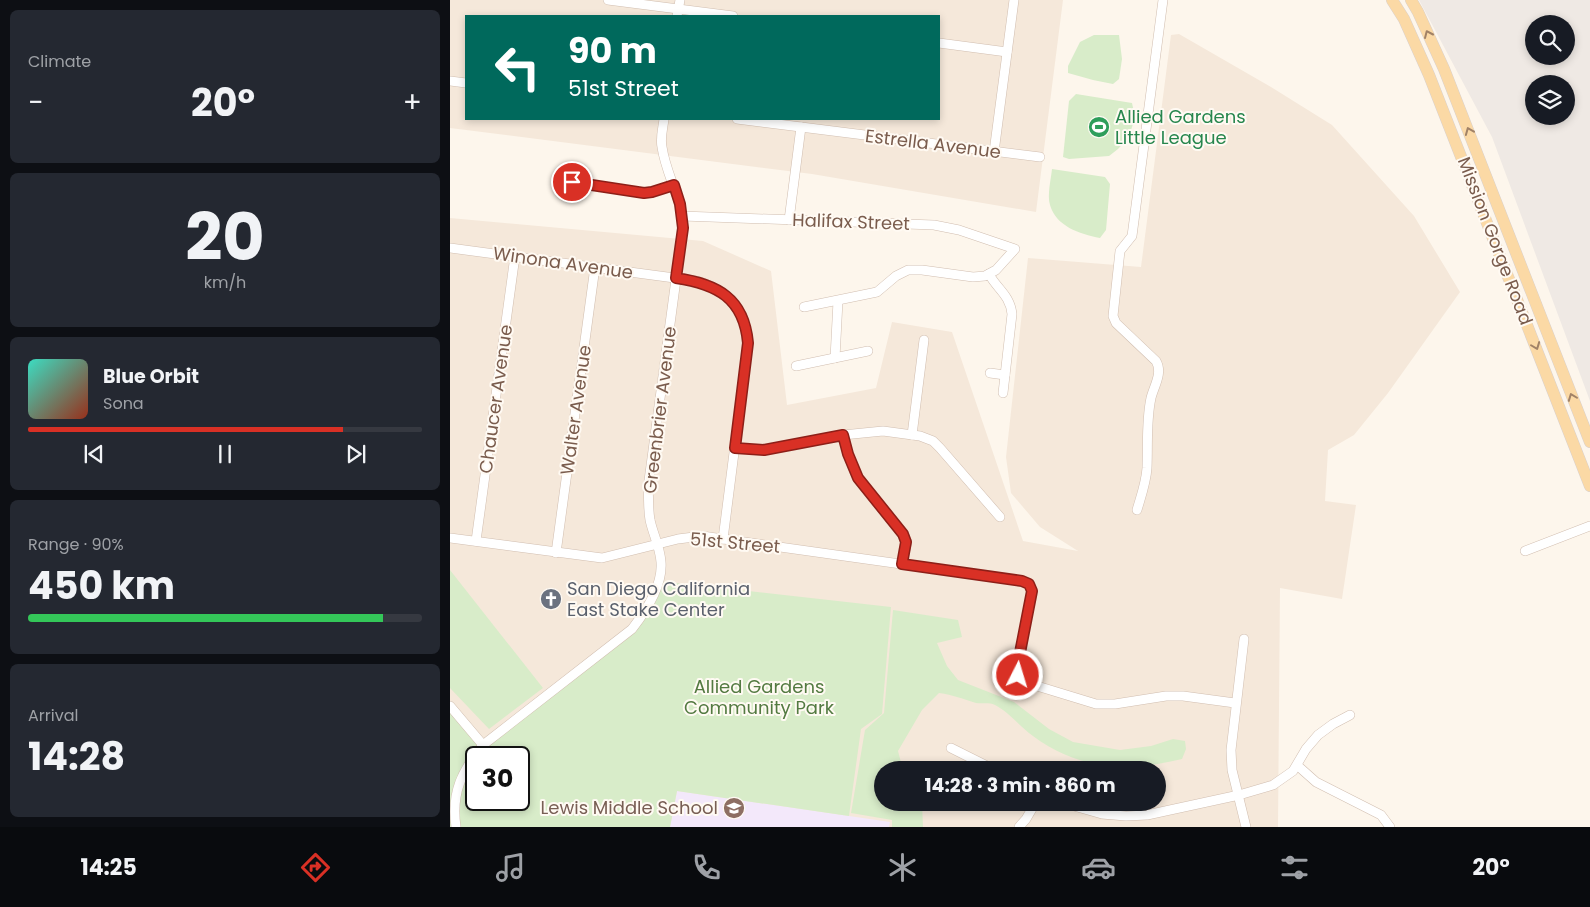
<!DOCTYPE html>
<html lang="en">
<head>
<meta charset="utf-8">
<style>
	body { margin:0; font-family:Poppins,sans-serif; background:#242831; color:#f1f3f6; height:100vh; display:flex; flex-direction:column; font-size:19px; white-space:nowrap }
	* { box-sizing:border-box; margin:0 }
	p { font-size:16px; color:#9ea1a6 }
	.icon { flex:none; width:28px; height:28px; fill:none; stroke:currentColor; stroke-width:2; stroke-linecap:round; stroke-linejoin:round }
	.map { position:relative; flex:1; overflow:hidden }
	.panel { display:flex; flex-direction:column; gap:10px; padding:10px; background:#0d0f14; width:450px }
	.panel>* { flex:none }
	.guide { position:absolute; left:15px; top:15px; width:475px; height:105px; border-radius:0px; box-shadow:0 2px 8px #0003; background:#00695c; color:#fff; overflow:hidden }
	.tools { position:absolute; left:1075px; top:15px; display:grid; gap:10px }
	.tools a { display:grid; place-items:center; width:50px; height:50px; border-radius:50%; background:#171b24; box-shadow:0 2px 8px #0003; font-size:25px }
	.speed { position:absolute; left:15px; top:746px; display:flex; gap:10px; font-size:25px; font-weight:700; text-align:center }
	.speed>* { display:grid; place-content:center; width:65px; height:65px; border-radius:50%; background:#171b24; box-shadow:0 2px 8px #0003; line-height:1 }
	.speed .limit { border:2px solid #111; border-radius:8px; background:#fff; color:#111 }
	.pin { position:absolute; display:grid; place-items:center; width:42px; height:42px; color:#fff; margin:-21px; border:2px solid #fff; border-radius:50%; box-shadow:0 1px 5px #0007 }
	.me { position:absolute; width:55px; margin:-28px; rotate:5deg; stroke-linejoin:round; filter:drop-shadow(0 0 4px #0008) }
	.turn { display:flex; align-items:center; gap:18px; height:105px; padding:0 20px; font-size:22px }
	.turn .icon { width:65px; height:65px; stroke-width:2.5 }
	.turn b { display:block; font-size:35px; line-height:42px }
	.big { font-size:38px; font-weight:700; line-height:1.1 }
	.panel .widget { flex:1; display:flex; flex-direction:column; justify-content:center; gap:8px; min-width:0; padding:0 18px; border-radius:8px; background:#242831 }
	.panel .dial { align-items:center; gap:0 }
	.dial b { font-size:65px; line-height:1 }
	.song { display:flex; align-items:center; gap:15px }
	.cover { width:60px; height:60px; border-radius:8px; background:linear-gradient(135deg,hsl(170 70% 55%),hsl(10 70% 35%)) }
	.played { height:5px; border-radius:2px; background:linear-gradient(90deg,#d93025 80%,#363941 80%) }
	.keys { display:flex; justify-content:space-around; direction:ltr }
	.heat { display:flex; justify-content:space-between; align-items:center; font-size:28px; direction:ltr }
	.charge { height:8px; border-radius:4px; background:linear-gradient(90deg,#34c759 90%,#363941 0) }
	.trip { position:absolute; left:424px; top:761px; width:292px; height:50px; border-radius:25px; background:#171b24; box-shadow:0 2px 8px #0003; font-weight:700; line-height:50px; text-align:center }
	.dock { display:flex; height:80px; justify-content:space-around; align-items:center; background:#090b0e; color:#9ea1a6 }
	.dock .icon { width:35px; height:35px }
	.dock .selected { color:#d93025 }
	.dock b { font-size:22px; color:#f1f3f6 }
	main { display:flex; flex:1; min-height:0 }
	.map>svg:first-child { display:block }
</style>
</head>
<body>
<main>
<section class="panel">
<div class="widget"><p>Climate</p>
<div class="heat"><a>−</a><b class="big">20°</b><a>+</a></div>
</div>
<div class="widget dial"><b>20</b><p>km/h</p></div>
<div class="widget">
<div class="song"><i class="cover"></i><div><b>Blue Orbit</b><p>Sona</p></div></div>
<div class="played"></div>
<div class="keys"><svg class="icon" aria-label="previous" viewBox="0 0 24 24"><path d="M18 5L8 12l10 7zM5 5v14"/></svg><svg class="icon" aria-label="pause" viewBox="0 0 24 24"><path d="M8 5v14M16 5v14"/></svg><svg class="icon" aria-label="next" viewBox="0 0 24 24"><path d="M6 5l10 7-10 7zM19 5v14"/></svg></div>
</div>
<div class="widget"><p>Range · 90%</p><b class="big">450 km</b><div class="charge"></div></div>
<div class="widget"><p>Arrival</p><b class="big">14:28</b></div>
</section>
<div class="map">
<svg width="1140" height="827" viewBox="0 0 1140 827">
	<rect width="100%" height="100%" fill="#fdf6ec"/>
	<!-- residential -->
	<g fill="#f5e8da" fill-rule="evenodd">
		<path d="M 0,0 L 613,0 L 586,212 L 362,174 L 0,128 ZM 16,16 L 489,16 L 489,119 L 16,119 Z"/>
		<path d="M 729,34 L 821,87 L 882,125 L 964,216 L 1010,292 L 938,393 L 904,435 L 878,450 L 875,501 L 906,505 L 892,599 L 830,588 L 828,827 L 0,827 L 0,218 L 253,241 L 321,271 L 337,405 L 426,388 L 442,322 L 502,332 L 573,541 L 628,551 L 590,527 L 561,493 L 556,457 L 578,258 L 691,267 L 721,35 ZM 26,758 L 69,758 L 69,800 L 26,800 ZM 432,770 L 708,770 L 708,802 L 432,802 Z"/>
	</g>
	<!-- industrial -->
	<path fill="#efe9e4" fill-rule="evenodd" d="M 969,0 L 1140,0 L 1140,401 L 1042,137 ZM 1084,24 L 1116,24 L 1116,56 L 1084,56 ZM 1084,84 L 1116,84 L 1116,116 L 1084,116 Z"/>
	<!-- education -->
	<path fill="#f3e8fa" d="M 227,791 L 440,822 L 439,827 L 220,827 Z"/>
	<!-- green -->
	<g fill="#d8ecc9" fill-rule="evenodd">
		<path d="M 644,35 L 669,35 L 672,59 L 669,79 L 663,84 L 643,80 L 618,73 L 618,66 L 630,42 Z"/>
		<path d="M 626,94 L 682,103 L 685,117 L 679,137 L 668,149 L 659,156 L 619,159 L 613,157 L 619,101 Z"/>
		<path d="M 602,169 L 655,177 L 660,184 L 656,230 L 650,238 C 629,234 606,226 600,205 C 597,195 601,179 602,169 Z"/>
		<path d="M 0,570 L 93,688 L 39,729 L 0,688 Z"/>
		<path d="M 208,581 L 441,607 L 432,714 L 411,729 L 399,816 L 227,791 L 220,827 L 0,827 L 0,706 L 33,744 L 182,628 ZM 26,758 L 69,758 L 69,800 L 26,800 Z"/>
		<path d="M 443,610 L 508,620 L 512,637 L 487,643 L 497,666 L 508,680 L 564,702 L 599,729 L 623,742 L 670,750 L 701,746 L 723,739 L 735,741 L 736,749 L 732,759 C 679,772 628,770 583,736 C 570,727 559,712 545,705 C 539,702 532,704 526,703 C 513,699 503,695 489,693 L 472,710 L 448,751 L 453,770 L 432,770 L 432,802 L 472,803 L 473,827 L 442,827 L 442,820 L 401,813 L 415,730 L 434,713 Z"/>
	</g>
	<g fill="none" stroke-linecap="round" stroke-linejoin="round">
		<!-- minor casing -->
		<g stroke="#d1beb0" stroke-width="10">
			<g id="minor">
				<path d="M 158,0 L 283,16"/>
				<path d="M 227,16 L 230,0"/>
				<path d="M 489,43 L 557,52"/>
				<path d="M 0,81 L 16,83"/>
				<path d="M 287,119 L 590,157"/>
				<path d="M 544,152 L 564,0"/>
				<path d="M 122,182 L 194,193 L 202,192 L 224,185"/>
				<path d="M 232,216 L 484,225 L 509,230 L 565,249 L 546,270 L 535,276 L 523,277 L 472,270 L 458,270 L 446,276 L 427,292 L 354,307"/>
				<path d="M 339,220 L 351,127"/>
				<path d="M 0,248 L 247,281 C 277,289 296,312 298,343 L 273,539"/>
				<path d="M 539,274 C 547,289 560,295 562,314 L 553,393"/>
				<path d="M 385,358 L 388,301"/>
				<path d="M 346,366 L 418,351"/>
				<path d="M 540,373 L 555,375"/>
				<path d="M 393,435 L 398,454 L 408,478 L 453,534 L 457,542 L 452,564"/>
				<path d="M 462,435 L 474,340"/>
				<path d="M 285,448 L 314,450 L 393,435 L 433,431 L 470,436 L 483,441 L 490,448 L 550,517"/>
				<path d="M 687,510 C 691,496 696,483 697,468 C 698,445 696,421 701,398 C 704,386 713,373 706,361 L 666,323 L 663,316 L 670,251 L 682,236 L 713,0"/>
				<path d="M 0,538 L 152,558 L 228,539 L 252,536 L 572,581 L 579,584 L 582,591 L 567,668 L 568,675 L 574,682 L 646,704 L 665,704 L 716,696 L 733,696 L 785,703"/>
				<path d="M 26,541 L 65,256"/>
				<path d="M 1075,551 L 1140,526"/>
				<path d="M 106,553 L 145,267"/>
				<path d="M 794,639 L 781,750 L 782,770 L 796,827"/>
				<path d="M 0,706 L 33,745"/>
				<path d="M 501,748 L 545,770"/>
				<path d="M 848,766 L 866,782 L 931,815 L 940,827"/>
				<path d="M 610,802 L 652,814 L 676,816 L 697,815 L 789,795 L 823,785 L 843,771 L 856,749 L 868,735 L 883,724 L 900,715"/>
				<path d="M 6,827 C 1,792 12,771 33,745 L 182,629 C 196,611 213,585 211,562 C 210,547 203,534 200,520 C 198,509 199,499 198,488 L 233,227 C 232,198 216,175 212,147 C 210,138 213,128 214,119"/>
				<path d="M 569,827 L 576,819 L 586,802"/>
			</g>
		</g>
		<!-- major casing -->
		<g stroke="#dad1cd" stroke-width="12">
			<g id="major">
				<path d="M 942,0 L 954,19 L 979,75 L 1140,486"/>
				<path d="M 961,0 L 968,12 L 994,69 L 1140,442"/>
			</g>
		</g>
		<!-- minor -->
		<use href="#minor" stroke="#fff" stroke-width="9"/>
		<!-- major -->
		<use href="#major" stroke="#fbd9a5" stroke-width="11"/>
	</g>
	<!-- one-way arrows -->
	<defs><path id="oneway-chevron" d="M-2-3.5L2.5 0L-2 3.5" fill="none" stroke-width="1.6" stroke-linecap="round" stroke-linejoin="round" transform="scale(1.25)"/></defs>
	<g stroke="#a18267">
		<use href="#oneway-chevron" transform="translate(978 34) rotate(-114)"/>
		<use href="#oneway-chevron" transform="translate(1019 131) rotate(-112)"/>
		<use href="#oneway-chevron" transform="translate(1086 346) rotate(69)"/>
		<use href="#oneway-chevron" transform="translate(1122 397) rotate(-111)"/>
	</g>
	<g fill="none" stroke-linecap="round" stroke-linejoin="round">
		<!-- route casing -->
		<g stroke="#8d1f18" stroke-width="12">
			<path id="route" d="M 122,182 L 194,193 L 202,192 L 224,185 L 230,204 L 233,228 L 226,278 C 267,284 294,298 298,343 L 285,448 L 314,450 L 393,435 L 398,454 L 408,478 L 453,534 L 456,542 L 452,564 L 572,581 L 579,584 L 582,591 L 567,668 L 568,675"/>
		</g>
		<!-- route -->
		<use href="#route" stroke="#d93025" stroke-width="9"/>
	</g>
	<!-- icons -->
	<defs>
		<g id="stadium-disc" transform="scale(1.125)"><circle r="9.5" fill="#2e9e5b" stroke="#fffaf3"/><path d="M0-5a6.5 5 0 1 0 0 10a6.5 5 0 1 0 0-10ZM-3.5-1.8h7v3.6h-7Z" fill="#fff"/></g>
		<g id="church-disc" transform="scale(1.125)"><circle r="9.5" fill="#6b7280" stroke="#fffaf3"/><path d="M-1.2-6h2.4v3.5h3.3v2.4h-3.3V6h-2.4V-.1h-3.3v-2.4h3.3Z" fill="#fff"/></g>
		<g id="school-disc" transform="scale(1.125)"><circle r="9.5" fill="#8d6e63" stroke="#fffaf3"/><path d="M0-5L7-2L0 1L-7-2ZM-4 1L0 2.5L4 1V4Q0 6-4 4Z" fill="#fff"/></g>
	</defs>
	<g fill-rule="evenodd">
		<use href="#stadium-disc" x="649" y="127"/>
		<use href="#church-disc" x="101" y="599"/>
		<use href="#school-disc" x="284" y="808"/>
	</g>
	<g text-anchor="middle" stroke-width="4" stroke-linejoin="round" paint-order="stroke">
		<!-- leisure labels -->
		<g font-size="18" fill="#27864d" stroke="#fffaf3" text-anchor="start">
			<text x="665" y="123">Allied Gardens<tspan x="665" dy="21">Little League</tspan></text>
		</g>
		<!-- street labels -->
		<g font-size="18" fill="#7a5c4d" stroke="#fffaf3">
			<text transform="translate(483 144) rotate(7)" y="6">Estrella Avenue</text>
			<text transform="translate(401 222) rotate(2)" y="6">Halifax Street</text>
			<text transform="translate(1045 241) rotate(69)" y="6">Mission Gorge Road</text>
			<text transform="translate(113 263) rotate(8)" y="6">Winona Avenue</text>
			<text transform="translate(46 399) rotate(-82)" y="6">Chaucer Avenue</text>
			<text transform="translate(126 410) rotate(-82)" y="6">Walter Avenue</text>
			<text transform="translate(210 410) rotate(-83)" y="6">Greenbrier Avenue</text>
			<text transform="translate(285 543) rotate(5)" y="6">51st Street</text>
		</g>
		<!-- worship labels -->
		<g font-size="18" fill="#5b616d" stroke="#fffaf3" text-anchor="start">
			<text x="117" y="595">San Diego California<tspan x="117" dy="21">East Stake Center</tspan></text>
		</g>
		<!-- park labels -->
		<g font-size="18" fill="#537a41" stroke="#fffaf3">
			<text x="309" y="693">Allied Gardens<tspan x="309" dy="21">Community Park</tspan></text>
		</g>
		<!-- education labels -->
		<g font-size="18" fill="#785e54" stroke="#fffaf3" text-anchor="end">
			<text x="268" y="814">Lewis Middle School</text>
		</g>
	</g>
</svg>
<div class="tools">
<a><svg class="icon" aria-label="search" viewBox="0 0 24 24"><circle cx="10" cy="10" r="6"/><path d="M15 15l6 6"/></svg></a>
<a><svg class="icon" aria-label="layers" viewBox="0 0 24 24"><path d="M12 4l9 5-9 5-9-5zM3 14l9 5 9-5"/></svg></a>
</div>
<div class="speed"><div class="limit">30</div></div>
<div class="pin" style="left:122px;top:182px;background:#d93025"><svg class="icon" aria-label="arrive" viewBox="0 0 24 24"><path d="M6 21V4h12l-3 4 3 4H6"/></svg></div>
<svg class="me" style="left:568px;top:675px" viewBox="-20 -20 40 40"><circle r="17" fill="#d93025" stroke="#fff" stroke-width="3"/><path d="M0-11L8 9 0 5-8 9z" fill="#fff"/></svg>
<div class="trip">14:28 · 3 min · 860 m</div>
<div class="guide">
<div class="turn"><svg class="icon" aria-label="left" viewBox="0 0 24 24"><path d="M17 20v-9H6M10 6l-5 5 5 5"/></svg><div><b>90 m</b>51st Street</div></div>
</div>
</div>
</main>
<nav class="dock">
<b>14:25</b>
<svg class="icon selected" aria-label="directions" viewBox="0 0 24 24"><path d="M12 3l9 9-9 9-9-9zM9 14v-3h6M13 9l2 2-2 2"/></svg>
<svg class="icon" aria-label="music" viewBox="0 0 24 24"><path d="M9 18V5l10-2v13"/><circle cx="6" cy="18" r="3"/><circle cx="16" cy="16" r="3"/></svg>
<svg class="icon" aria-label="phone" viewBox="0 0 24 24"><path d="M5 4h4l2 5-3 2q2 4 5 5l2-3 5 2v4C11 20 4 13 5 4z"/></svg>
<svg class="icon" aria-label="climate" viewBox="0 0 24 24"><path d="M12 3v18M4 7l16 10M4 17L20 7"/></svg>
<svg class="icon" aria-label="car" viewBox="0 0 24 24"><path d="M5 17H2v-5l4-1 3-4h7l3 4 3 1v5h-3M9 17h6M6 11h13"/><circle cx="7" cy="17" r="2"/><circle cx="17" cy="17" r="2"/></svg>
<svg class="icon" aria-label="filters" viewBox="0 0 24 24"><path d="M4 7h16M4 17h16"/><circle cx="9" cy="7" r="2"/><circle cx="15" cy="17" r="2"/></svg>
<b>20°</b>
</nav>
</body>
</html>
